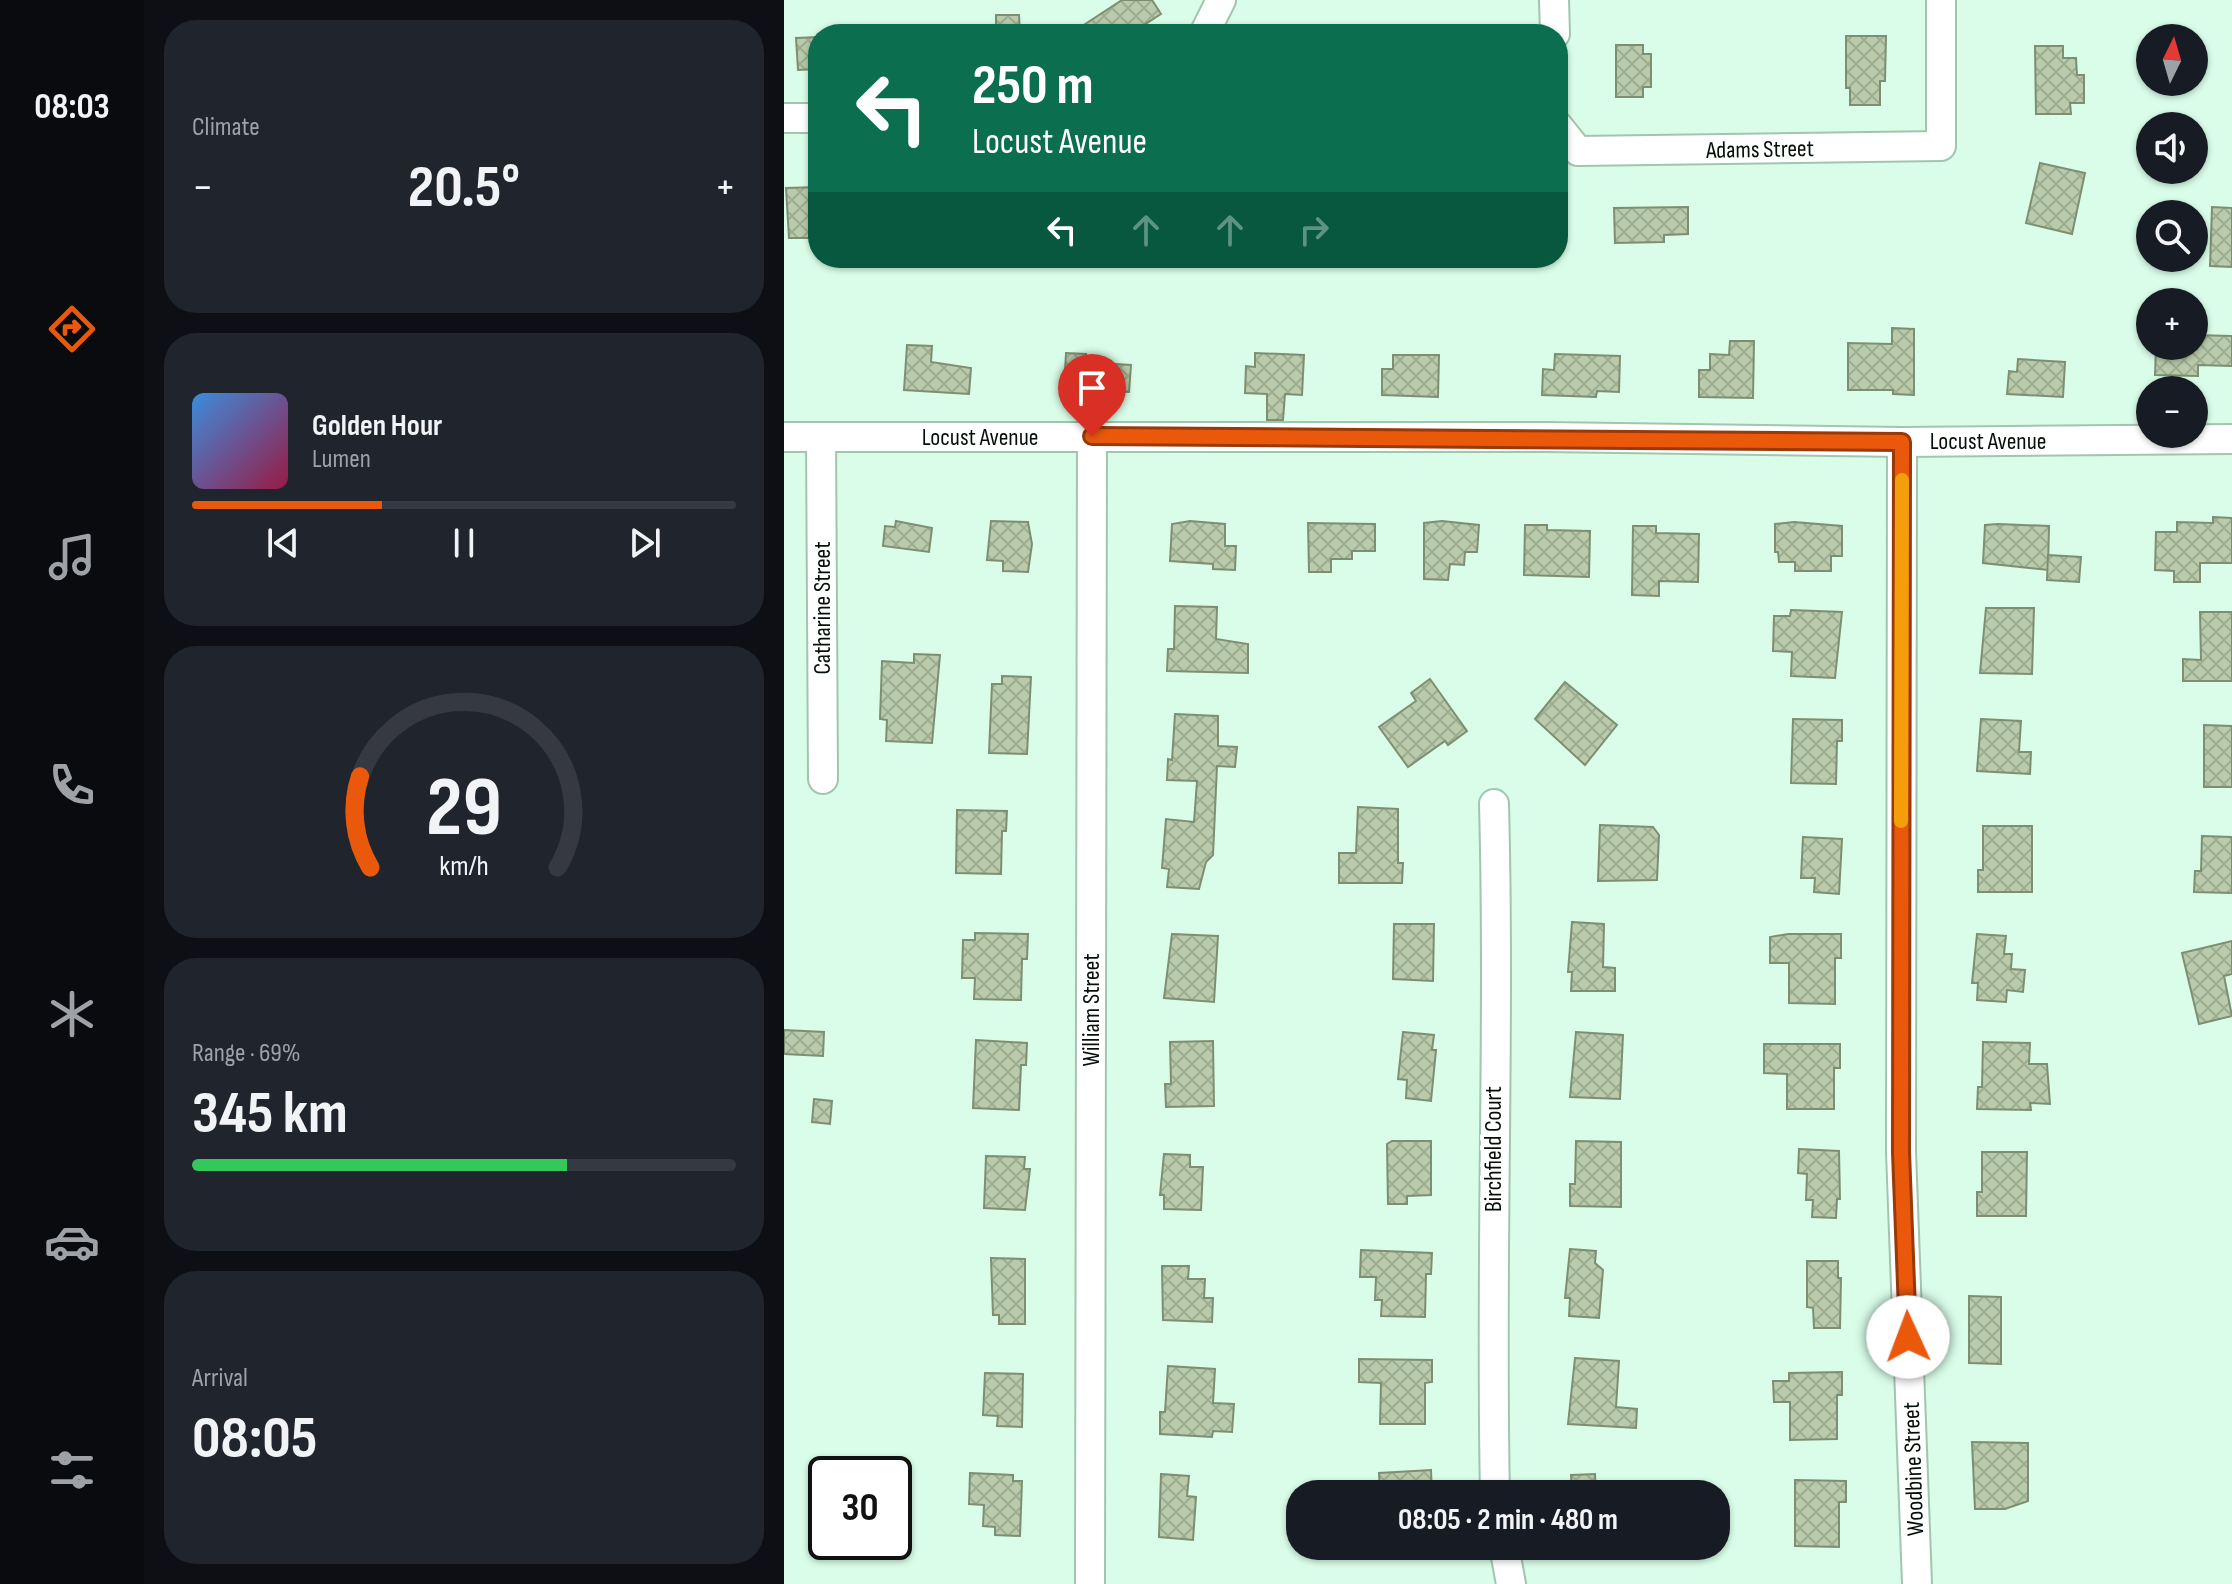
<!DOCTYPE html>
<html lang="en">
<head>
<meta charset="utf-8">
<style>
	body { margin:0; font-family:"Sofia Sans Condensed",sans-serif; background:#20242c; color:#f1f3f6; height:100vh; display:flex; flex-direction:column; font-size:30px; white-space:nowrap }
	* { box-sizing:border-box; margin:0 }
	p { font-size:26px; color:#9ea1a6 }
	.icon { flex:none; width:44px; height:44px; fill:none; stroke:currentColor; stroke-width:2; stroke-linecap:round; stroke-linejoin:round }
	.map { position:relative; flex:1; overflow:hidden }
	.details { display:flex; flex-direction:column; gap:20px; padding:20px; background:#0d0f14; width:640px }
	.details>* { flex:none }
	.top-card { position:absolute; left:24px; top:24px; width:760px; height:244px; border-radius:32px; box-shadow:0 2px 6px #0004; background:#0b6e4f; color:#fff; overflow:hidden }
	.needle { width:52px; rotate:5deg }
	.fabs { position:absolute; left:1352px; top:24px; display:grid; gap:16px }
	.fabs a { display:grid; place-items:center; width:72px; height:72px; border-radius:50%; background:#171b24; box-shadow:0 2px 6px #0004; font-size:40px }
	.speed { position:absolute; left:24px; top:1456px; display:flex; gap:16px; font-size:40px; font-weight:700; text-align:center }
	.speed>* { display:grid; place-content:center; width:104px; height:104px; border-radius:50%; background:#171b24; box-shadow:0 2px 6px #0004; line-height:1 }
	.speed .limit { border:4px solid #111; border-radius:12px; background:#fff; color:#111 }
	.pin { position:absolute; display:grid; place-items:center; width:68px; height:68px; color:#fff; margin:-82px -34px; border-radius:50% 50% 50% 0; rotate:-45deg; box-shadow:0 0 8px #0007 }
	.pin .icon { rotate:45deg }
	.me { position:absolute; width:88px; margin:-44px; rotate:358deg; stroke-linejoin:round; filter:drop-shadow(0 0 6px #0008) }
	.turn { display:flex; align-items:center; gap:28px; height:168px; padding:0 32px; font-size:36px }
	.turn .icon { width:104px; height:104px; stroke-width:2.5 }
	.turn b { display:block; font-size:56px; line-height:68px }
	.lanes { display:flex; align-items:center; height:76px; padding:0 32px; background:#0003; justify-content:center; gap:40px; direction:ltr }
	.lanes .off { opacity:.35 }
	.big { font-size:60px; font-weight:700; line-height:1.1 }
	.details .tile { flex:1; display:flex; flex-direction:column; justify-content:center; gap:12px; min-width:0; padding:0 28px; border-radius:32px; background:#20242c }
	.details .dial { align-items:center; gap:0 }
	.dial svg { height:208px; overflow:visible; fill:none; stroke:#363941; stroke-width:7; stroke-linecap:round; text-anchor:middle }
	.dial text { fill:#f1f3f6; stroke:none }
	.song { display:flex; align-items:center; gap:24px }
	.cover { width:96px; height:96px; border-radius:12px; background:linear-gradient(135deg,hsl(210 70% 55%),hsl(340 70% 35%)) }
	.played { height:8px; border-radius:4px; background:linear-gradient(90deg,#ea580c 35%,#363941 35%) }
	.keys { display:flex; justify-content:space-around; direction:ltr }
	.heat { display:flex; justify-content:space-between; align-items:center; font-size:44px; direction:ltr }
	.charge { height:12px; border-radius:6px; background:linear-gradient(90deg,#34c759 69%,#363941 0) }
	.trip { position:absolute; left:502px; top:1480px; width:444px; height:80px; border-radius:32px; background:#171b24; box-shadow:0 2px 6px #0004; font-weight:700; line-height:80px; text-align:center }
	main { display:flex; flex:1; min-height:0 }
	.menu { display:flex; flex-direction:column; width:144px; justify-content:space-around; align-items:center; background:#090b0e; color:#9ea1a6 }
	.menu .icon { width:56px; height:56px }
	.menu .on { color:#ea580c }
	.menu b { font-size:36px; color:#f1f3f6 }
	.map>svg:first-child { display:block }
</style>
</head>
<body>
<main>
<nav class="menu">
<b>08:03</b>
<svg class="icon on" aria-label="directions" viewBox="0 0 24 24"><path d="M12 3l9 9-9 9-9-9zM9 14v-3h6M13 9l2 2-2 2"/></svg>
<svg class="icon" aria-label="music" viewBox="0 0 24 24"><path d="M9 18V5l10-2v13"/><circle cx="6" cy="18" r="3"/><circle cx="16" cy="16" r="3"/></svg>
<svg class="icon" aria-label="phone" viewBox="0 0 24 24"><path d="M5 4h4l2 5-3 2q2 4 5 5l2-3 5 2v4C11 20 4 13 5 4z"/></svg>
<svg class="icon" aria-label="climate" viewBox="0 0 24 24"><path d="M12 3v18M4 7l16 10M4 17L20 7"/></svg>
<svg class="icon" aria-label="car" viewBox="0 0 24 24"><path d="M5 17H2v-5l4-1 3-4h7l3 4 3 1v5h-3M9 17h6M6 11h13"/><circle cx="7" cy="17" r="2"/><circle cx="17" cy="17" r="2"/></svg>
<svg class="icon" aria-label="filters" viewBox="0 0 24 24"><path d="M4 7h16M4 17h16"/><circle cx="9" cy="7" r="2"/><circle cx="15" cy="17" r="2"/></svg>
</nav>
<section class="details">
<div class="tile"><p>Climate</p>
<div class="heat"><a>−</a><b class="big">20.5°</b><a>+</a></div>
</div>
<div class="tile">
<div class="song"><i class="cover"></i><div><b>Golden Hour</b><p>Lumen</p></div></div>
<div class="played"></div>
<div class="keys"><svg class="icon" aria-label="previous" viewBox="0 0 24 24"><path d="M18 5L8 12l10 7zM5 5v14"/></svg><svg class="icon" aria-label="pause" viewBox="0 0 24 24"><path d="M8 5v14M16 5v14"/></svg><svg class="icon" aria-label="next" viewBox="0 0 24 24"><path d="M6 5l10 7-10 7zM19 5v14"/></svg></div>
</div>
<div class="tile dial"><svg viewBox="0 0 100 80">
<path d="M14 69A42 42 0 1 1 86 69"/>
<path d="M14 69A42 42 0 0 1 10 34" stroke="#ea580c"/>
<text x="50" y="56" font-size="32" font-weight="700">29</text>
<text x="50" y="72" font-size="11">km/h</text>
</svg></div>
<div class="tile"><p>Range · 69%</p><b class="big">345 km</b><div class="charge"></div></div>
<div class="tile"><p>Arrival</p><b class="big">08:05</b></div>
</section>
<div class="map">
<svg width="1448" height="1584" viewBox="0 0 1448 1584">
	<defs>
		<pattern id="building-cross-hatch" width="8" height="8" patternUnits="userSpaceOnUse" patternTransform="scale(2)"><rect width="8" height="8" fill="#b9cbab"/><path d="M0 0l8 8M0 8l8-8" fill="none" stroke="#9dad92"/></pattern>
	</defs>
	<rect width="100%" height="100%" fill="#d9fde8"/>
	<!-- building -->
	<g fill="url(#building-cross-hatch)" stroke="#7e8f71" stroke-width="2">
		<path d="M 338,0 L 368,0 L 377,14 L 346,34 L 286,34 Z"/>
		<path d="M 212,15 L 235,15 L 236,34 L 212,34 Z"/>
		<path d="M 1062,36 L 1102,36 L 1101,81 L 1096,81 L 1096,105 L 1066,105 L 1066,88 L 1062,88 Z"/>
		<path d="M 34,37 L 34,69 L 14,70 L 12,38 Z"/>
		<path d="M 832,45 L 859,45 L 859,54 L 867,54 L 867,87 L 859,87 L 859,97 L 832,97 Z"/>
		<path d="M 1251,46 L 1279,46 L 1279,58 L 1292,58 L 1293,75 L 1300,75 L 1300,103 L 1286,103 L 1287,114 L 1252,114 Z"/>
		<path d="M 1256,163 L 1301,173 L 1288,234 L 1242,223 Z"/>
		<path d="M 34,187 L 34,229 L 28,229 L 28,238 L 5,238 L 2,188 Z"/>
		<path d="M 904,207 L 904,234 L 880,235 L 880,242 L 831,243 L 830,208 Z"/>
		<path d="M 1428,207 L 1448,208 L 1448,267 L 1426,266 Z"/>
		<path d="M 1108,328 L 1130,329 L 1130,395 L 1109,394 L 1109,390 L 1064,390 L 1064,343 L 1108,344 Z"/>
		<path d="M 1410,335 L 1448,336 L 1448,366 L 1414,365 L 1414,376 L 1371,375 L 1372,346 L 1410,346 Z"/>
		<path d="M 946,341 L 970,341 L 969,398 L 915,397 L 915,370 L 926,370 L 926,354 L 945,355 Z"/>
		<path d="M 123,345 L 148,346 L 147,362 L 187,368 L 185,394 L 120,390 Z"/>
		<path d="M 282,353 L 302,354 L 302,360 L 315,363 L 347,365 L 345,392 L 327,391 L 327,397 L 299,397 L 299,391 L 280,390 Z"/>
		<path d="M 471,353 L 520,355 L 518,395 L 501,394 L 499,420 L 483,420 L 483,394 L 461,393 L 462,366 L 471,367 Z"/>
		<path d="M 771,354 L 836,356 L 835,392 L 813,391 L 812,397 L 758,395 L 759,369 L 770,370 Z"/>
		<path d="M 609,355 L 655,355 L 654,397 L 598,395 L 598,369 L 609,369 Z"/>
		<path d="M 1234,359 L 1281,362 L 1279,397 L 1223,394 L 1225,371 L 1233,372 Z"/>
		<path d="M 1429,517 L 1448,518 L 1448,563 L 1416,563 L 1416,582 L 1390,582 L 1390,571 L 1371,570 L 1372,532 L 1393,532 L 1393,522 L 1429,523 Z"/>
		<path d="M 112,521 L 148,528 L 145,552 L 99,546 L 101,526 L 111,527 Z"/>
		<path d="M 207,521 L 244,522 L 248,544 L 244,572 L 219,571 L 219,561 L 203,560 Z"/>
		<path d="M 406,521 L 441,524 L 441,546 L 452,546 L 451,570 L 429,569 L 429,564 L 386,561 L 388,524 Z"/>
		<path d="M 658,521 L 695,525 L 693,552 L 681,552 L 680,565 L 666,564 L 664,580 L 640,579 L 640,523 Z"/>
		<path d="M 1010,522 L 1058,526 L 1058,556 L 1047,556 L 1047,571 L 1011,571 L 1011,562 L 995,562 L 994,552 L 991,552 L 991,524 Z"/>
		<path d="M 524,523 L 591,524 L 591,551 L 568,551 L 568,559 L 547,559 L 547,572 L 525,572 Z"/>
		<path d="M 1214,524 L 1265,526 L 1264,570 L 1199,563 L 1201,525 Z"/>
		<path d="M 741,525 L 763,525 L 763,530 L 806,531 L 805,577 L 740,575 Z"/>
		<path d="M 849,526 L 872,526 L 872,533 L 915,534 L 914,582 L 875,581 L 875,596 L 848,595 Z"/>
		<path d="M 1264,555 L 1297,557 L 1295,582 L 1263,580 Z"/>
		<path d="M 391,606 L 433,607 L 432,639 L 464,644 L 464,673 L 383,671 L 384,649 L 390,649 Z"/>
		<path d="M 1202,608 L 1250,608 L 1248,674 L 1196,673 Z"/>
		<path d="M 1007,610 L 1058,612 L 1051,678 L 1007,676 L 1008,652 L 989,651 L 990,616 L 1006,616 Z"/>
		<path d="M 1416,612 L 1448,612 L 1448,681 L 1399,681 L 1399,659 L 1417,660 Z"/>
		<path d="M 130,654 L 156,655 L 148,743 L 102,741 L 103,720 L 96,719 L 98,661 L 130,663 Z"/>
		<path d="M 218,676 L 247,677 L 243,754 L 205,753 L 208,684 L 218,684 Z"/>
		<path d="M 646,679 L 683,731 L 664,745 L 661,741 L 624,767 L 595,727 L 632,701 L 627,693 Z"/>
		<path d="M 781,682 L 833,725 L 801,765 L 751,719 Z"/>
		<path d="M 391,714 L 434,716 L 434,746 L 453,747 L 451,767 L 433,766 L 429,855 L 422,862 L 415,889 L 383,887 L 385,869 L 378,868 L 382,819 L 410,822 L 413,781 L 383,780 L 384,759 L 388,760 Z"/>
		<path d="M 1009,719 L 1058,720 L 1058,741 L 1053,741 L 1052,784 L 1007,783 Z"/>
		<path d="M 1197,719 L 1237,721 L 1235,752 L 1247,752 L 1246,774 L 1193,771 Z"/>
		<path d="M 1420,725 L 1448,726 L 1448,787 L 1420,787 Z"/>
		<path d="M 574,807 L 614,809 L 614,863 L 619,863 L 618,883 L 555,883 L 555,853 L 572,853 Z"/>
		<path d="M 173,810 L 223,811 L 222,831 L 218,831 L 217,874 L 172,873 Z"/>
		<path d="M 816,825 L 869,827 L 875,835 L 873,880 L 814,881 Z"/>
		<path d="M 1199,826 L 1248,826 L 1248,892 L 1194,892 L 1194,870 L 1199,870 Z"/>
		<path d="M 1418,836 L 1448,837 L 1448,893 L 1410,892 L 1411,871 L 1417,871 Z"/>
		<path d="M 1019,837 L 1058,839 L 1055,894 L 1030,892 L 1031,878 L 1017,878 Z"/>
		<path d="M 788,922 L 820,924 L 819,967 L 831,968 L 831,991 L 787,991 L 788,972 L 784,972 Z"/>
		<path d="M 610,924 L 650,924 L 649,981 L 609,979 Z"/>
		<path d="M 191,933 L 244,934 L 243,959 L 238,959 L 237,1000 L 190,999 L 191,978 L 178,978 L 179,940 L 191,940 Z"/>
		<path d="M 388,934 L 434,936 L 430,1002 L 380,998 Z"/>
		<path d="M 1004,934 L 1057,934 L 1057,958 L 1051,958 L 1051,1004 L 1005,1003 L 1005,963 L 986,963 L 986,937 Z"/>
		<path d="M 1193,934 L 1222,936 L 1220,954 L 1228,954 L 1227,969 L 1241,970 L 1239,992 L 1223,990 L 1222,1002 L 1193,1000 L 1194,983 L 1188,983 Z"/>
		<path d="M 1448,941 L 1448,974 L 1440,976 L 1448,1016 L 1415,1024 L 1398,953 Z"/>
		<path d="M 0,1030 L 40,1032 L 39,1056 L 0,1054 Z"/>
		<path d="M 619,1032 L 650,1035 L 648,1050 L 652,1050 L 647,1101 L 622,1098 L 623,1080 L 614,1079 Z"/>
		<path d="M 792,1032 L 839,1035 L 836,1099 L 786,1097 Z"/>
		<path d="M 192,1040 L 243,1043 L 242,1065 L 237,1065 L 235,1110 L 189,1108 Z"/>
		<path d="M 429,1041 L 430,1106 L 382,1107 L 381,1084 L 387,1084 L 386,1042 Z"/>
		<path d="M 1199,1042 L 1246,1043 L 1245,1064 L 1263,1064 L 1266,1104 L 1246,1103 L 1247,1110 L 1193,1109 L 1194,1087 L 1198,1087 Z"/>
		<path d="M 980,1044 L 1056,1044 L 1056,1068 L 1050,1068 L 1050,1109 L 1003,1109 L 1003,1074 L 980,1073 Z"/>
		<path d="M 30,1099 L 48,1101 L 46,1124 L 28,1122 Z"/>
		<path d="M 608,1141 L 647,1141 L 647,1195 L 623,1196 L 623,1204 L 604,1204 L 603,1144 Z"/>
		<path d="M 792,1141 L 837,1142 L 837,1207 L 786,1206 L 786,1184 L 791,1184 Z"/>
		<path d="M 1015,1149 L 1055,1151 L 1056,1199 L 1053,1199 L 1052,1218 L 1028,1217 L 1029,1200 L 1022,1200 L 1023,1174 L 1014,1173 Z"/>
		<path d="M 1198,1152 L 1243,1152 L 1242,1216 L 1193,1216 L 1193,1192 L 1198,1192 Z"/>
		<path d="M 380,1154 L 406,1155 L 406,1167 L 419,1167 L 417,1210 L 380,1209 L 380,1195 L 376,1195 Z"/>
		<path d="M 202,1156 L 241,1157 L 240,1169 L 246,1169 L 241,1210 L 200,1208 Z"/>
		<path d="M 786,1249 L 812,1251 L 811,1263 L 819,1270 L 815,1318 L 785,1316 L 786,1298 L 781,1298 Z"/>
		<path d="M 577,1250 L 648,1253 L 647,1274 L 642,1274 L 641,1317 L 597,1316 L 598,1300 L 591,1300 L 592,1277 L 576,1277 Z"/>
		<path d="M 207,1258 L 241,1259 L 241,1324 L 215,1324 L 215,1315 L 209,1315 Z"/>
		<path d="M 1023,1261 L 1054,1261 L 1054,1278 L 1057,1278 L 1056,1328 L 1030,1328 L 1029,1308 L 1023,1307 Z"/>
		<path d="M 378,1266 L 405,1266 L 404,1279 L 421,1279 L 420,1298 L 429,1298 L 428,1322 L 379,1320 Z"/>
		<path d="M 1185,1296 L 1217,1297 L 1217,1364 L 1185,1363 Z"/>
		<path d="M 791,1358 L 835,1361 L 832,1407 L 853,1409 L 852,1428 L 784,1424 Z"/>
		<path d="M 575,1359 L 648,1360 L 648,1382 L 641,1383 L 641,1424 L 596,1424 L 597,1383 L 575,1382 Z"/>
		<path d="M 384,1366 L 431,1369 L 429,1403 L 450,1404 L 448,1432 L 429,1431 L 428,1437 L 376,1434 L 376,1412 L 381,1412 Z"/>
		<path d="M 1058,1372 L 1058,1395 L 1053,1395 L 1053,1439 L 1006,1440 L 1006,1402 L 990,1402 L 989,1381 L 1005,1381 L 1005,1373 Z"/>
		<path d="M 201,1373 L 239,1374 L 238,1427 L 213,1426 L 214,1416 L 199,1415 Z"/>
		<path d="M 1188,1442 L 1244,1443 L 1244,1501 L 1221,1509 L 1191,1509 Z"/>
		<path d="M 647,1470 L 648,1494 L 596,1494 L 595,1473 Z"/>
		<path d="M 186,1473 L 229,1475 L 229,1481 L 238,1481 L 236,1536 L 211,1535 L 211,1527 L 199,1526 L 200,1505 L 185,1504 Z"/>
		<path d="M 377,1474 L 405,1476 L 403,1496 L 412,1497 L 409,1540 L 375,1537 Z"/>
		<path d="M 811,1474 L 812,1494 L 788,1494 L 787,1475 Z"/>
		<path d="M 1011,1480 L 1062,1481 L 1062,1502 L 1055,1502 L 1055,1547 L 1011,1546 Z"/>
	</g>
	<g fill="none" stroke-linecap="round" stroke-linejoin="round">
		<!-- minor casing -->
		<g stroke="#a2c5b0" stroke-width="32">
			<g id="minor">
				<path d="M 770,0 L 771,34"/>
				<path d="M 420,34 L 437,0"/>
				<path d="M 0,118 L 34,118"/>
				<path d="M 774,126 L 794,151 L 1157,146 L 1157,0"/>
				<path d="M 0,437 L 763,437 L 1118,442 L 1448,439"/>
				<path d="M 37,438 L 39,779"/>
				<path d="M 1118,442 L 1117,1152 L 1133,1584"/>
				<path d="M 710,804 C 716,1034 706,1264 711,1494"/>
				<path d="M 720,1546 L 727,1584"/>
				<path d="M 306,1584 L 308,436"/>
			</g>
		</g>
		<!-- minor -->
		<use href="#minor" stroke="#fff" stroke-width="28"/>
	</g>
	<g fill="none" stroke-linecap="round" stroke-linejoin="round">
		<!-- route casing -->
		<g stroke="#983908" stroke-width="20">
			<path id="route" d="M 308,436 L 1118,442 L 1117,1152 L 1124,1337"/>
		</g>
		<!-- route -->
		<use href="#route" stroke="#ea580c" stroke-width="14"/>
		<!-- slow -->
		<path stroke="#f59e0b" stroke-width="14" d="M 1117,821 L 1118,480"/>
	</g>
	<g text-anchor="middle" stroke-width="8" stroke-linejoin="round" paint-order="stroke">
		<!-- street labels -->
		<g font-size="24" fill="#040f08" stroke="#fff">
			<text transform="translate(976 149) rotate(-1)" y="8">Adams Street</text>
			<text x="196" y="445">Locust Avenue</text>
			<text x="1204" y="449">Locust Avenue</text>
			<text transform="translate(38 608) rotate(-90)" y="8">Catharine Street</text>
			<text transform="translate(307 1010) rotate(-90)" y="8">William Street</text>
			<text transform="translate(709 1149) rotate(-90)" y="8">Birchfield Court</text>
			<text transform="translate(1129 1469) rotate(-92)" y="8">Woodbine Street</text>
		</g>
	</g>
</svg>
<div class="fabs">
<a><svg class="needle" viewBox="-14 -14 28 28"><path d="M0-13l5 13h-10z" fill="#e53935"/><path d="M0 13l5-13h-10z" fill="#9ea1a6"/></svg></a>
<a><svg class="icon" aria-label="sound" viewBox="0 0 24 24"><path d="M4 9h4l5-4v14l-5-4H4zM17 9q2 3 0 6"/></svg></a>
<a><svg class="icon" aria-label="search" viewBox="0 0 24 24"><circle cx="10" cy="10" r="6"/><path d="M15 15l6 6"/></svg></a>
<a>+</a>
<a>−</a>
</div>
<div class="speed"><div class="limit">30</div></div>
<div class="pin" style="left:308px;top:436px;background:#d93025"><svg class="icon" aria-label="arrive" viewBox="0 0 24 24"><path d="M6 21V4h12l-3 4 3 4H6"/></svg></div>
<svg class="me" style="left:1124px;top:1337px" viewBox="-20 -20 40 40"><circle r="19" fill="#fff"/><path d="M0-13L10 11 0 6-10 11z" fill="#ea580c"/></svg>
<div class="trip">08:05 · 2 min · 480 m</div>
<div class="top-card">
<div class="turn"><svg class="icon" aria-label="left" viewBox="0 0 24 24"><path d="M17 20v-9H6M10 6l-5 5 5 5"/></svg><div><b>250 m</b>Locust Avenue</div></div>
<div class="lanes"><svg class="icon" aria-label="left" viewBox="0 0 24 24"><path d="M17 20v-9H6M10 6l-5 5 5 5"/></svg><svg class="icon off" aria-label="ahead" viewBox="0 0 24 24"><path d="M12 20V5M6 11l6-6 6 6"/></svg><svg class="icon off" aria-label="ahead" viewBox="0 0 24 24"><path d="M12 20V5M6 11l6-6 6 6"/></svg><svg class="icon off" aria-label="right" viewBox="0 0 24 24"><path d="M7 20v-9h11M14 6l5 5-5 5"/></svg></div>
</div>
</div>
</main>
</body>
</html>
